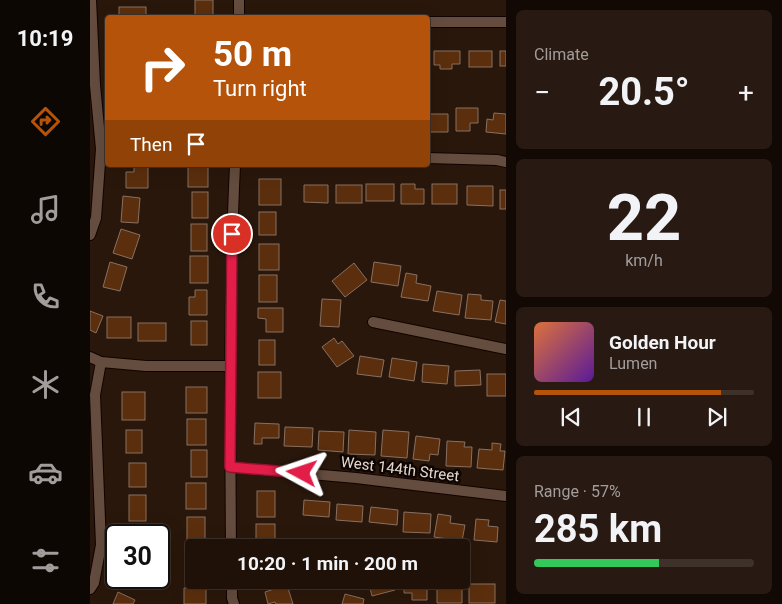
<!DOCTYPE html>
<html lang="en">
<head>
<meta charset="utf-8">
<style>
	body { margin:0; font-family:Roboto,sans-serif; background:#281a12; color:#f1f3f6; height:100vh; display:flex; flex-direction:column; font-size:19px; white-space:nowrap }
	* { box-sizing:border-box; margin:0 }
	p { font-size:16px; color:#a29d9c }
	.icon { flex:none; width:28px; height:28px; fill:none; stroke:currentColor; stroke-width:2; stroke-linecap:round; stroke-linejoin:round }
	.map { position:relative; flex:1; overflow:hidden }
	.sheet { display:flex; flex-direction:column; gap:10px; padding:10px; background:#120904; width:276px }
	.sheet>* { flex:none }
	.banner { position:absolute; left:15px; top:15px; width:325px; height:152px; border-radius:5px; box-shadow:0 5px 20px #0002,0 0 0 1px #3d3129; background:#b45309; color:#fff; overflow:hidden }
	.speed { position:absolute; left:15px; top:524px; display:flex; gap:10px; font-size:25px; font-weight:700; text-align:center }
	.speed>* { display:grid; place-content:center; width:65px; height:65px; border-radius:50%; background:#201108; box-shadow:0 5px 20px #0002,0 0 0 1px #3d3129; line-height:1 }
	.speed .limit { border:2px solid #111; border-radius:8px; background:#fff; color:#111 }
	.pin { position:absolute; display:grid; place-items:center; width:42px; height:42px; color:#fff; margin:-21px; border:2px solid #fff; border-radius:50%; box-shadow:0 1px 5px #0007 }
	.me { position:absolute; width:55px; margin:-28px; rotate:275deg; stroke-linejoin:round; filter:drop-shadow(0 0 4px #0008) }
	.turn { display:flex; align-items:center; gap:18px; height:105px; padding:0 25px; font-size:22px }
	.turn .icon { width:65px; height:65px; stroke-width:2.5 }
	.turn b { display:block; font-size:35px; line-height:42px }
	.then { display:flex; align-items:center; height:48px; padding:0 25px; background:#0003; gap:10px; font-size:19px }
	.big { font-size:38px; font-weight:700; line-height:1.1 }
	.sheet .tile { flex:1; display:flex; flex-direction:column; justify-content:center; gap:8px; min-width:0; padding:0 18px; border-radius:8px; background:#281a12 }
	.sheet .dial { align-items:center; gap:0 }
	.dial b { font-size:65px; line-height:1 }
	.song { display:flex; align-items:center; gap:15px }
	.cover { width:60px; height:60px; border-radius:8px; background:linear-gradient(135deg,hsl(20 70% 55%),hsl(270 70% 35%)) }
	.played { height:5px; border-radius:2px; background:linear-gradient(90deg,#b45309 85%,#3d3129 85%) }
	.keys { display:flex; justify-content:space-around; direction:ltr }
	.heat { display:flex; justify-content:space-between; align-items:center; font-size:28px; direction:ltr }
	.charge { height:8px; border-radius:4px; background:linear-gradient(90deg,#34c759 57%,#3d3129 0) }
	.trip { position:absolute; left:95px; top:539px; width:285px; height:50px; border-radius:5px; background:#201108; box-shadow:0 5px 20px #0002,0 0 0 1px #3d3129; font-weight:700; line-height:50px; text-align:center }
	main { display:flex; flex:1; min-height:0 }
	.dock { display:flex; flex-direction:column; width:90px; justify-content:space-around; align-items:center; background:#0d0703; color:#a29d9c }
	.dock .icon { width:35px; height:35px }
	.dock .current { color:#b45309 }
	.dock b { font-size:22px; color:#f1f3f6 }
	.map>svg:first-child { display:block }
</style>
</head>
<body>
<main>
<nav class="dock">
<b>10:19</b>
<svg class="icon current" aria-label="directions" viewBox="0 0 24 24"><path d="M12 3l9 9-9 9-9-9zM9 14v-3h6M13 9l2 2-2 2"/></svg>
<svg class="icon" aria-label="music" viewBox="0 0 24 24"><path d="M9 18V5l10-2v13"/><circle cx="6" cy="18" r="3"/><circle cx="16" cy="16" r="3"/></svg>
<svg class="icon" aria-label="phone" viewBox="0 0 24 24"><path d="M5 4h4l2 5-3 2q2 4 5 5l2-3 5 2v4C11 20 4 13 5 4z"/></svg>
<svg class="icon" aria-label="climate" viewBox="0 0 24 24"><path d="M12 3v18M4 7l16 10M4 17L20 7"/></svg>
<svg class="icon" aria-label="car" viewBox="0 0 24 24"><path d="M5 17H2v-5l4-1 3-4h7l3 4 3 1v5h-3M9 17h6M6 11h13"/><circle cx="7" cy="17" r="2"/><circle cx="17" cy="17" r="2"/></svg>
<svg class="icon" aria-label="filters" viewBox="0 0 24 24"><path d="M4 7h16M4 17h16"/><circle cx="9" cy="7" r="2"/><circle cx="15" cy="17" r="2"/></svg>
</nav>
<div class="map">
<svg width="416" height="604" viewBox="0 0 416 604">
	<rect width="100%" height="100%" fill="#2a170b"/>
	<!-- building -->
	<g fill="#5b2f0e" stroke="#887061">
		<rect x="105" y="0" width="18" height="15"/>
		<rect x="29" y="7" width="27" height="11"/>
		<path d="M 344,51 L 370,51 L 370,64 L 362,64 L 362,69 L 350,69 L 350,65 L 344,65 Z"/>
		<rect x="379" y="51" width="23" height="16"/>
		<rect x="410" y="51" width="6" height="15"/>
		<path d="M 366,108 L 388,108 L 388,123 L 380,123 L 380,131 L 366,131 Z"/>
		<path d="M 404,113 L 416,114 L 416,134 L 396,132 L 397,119 L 403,120 Z"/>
		<path d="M 339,114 L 358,114 L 358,132 L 338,132 Z"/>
		<path d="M 44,165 L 58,165 L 58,188 L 36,188 L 36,172 L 44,172 Z"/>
		<rect x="98" y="165" width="20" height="22"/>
		<rect x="169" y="179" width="22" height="26"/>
		<rect x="276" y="184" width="28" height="17"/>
		<path d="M 311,184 L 325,184 L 325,189 L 334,189 L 334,204 L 311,204 Z"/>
		<rect x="342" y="184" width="25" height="20"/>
		<path d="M 214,185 L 238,185 L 238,203 L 214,202 Z"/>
		<rect x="246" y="185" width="26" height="18"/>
		<path d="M 377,186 L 403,186 L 403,206 L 377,205 Z"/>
		<rect x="410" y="190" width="6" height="19"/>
		<rect x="102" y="192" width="16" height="26"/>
		<path d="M 33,196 L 50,198 L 48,223 L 31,222 Z"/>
		<rect x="169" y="212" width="17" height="23"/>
		<rect x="101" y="224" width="16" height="27"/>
		<path d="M 31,229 L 50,235 L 42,259 L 23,253 Z"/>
		<rect x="169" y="244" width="20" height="26"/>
		<rect x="100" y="256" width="18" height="27"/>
		<path d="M 20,262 L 37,267 L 30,291 L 13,287 Z"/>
		<path d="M 284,262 L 311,266 L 308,286 L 281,282 Z"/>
		<path d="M 264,263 L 277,280 L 255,297 L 242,281 Z"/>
		<path d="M 316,273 L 327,275 L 326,283 L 341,286 L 338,301 L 311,297 Z"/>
		<rect x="169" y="275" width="18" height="27"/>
		<path d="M 105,290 L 117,290 L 117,315 L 99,315 L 99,297 L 105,297 Z"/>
		<path d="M 347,291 L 372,295 L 369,315 L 343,311 Z"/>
		<path d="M 378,294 L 391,295 L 391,300 L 403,301 L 401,320 L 375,318 Z"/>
		<path d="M 232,299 L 251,300 L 249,327 L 230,326 Z"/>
		<path d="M 410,300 L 416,301 L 416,324 L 405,322 Z"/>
		<path d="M 168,308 L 193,308 L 193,332 L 176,332 L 176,319 L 168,318 Z"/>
		<path d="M 0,311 L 13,316 L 6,333 L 0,330 Z"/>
		<rect x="17" y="317" width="24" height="21"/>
		<rect x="101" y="321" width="16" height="24"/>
		<rect x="48" y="323" width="28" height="18"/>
		<path d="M 244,338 L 248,344 L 252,341 L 264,356 L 247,367 L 232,347 Z"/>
		<rect x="169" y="340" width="16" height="25"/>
		<path d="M 270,356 L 294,360 L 291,377 L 267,374 Z"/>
		<path d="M 302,358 L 327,362 L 324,381 L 299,377 Z"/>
		<path d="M 333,364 L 359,366 L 357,384 L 332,382 Z"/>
		<path d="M 390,370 L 391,385 L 365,386 L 365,371 Z"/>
		<rect x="168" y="372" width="23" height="26"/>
		<rect x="397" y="374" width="19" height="22"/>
		<rect x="96" y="387" width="21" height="26"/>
		<rect x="32" y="392" width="23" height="28"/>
		<rect x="97" y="419" width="19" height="26"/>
		<path d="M 165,423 L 189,424 L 189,438 L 172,438 L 172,444 L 164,444 Z"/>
		<path d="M 195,427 L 223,428 L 222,447 L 194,446 Z"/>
		<rect x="36" y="430" width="16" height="23"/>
		<path d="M 259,430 L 286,432 L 285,455 L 258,454 Z"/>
		<path d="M 293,430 L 319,432 L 317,458 L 291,456 Z"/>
		<path d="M 229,431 L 254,432 L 253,452 L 228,450 Z"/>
		<path d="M 326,436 L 350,439 L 348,455 L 340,454 L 339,461 L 323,459 Z"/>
		<path d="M 357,441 L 375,442 L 374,447 L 382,447 L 381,467 L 356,466 Z"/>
		<path d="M 402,443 L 411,444 L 410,451 L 415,451 L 413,470 L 387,468 L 389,449 L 402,450 Z"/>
		<rect x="101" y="450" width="16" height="27"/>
		<rect x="39" y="463" width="17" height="24"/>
		<rect x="96" y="483" width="20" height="26"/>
		<rect x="167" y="491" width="18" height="26"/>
		<rect x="39" y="495" width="17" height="26"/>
		<path d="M 214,500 L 240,502 L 239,517 L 213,515 Z"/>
		<path d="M 247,504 L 273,506 L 272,522 L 246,520 Z"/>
		<path d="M 281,507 L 308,510 L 307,525 L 279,522 Z"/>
		<path d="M 314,512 L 341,514 L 340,533 L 313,532 Z"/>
		<path d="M 348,514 L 361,516 L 360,523 L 375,525 L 372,541 L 344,537 Z"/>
		<rect x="97" y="517" width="18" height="25"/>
		<path d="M 386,519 L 399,520 L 398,526 L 408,527 L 407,542 L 384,540 Z"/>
		<rect x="166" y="524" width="19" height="24"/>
		<rect x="39" y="529" width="17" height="6"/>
		<rect x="97" y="548" width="7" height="26"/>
		<path d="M 36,578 L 55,578 L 54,585 L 52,584 L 51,589 L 35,586 Z"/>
		<path d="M 99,580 L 116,580 L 116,604 L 94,604 L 94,588 L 99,588 Z"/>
		<path d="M 278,580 L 302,580 L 305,590 L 282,596 Z"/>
		<path d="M 314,580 L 337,580 L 337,600 L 322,600 L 322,593 L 314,593 Z"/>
		<path d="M 355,581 L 372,581 L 372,603 L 347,603 L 347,585 L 355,585 Z"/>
		<rect x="379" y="584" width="26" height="19"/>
		<path d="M 197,585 L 203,604 L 186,604 L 185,602 L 178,604 L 175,592 Z"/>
		<path d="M 28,592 L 45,600 L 43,604 L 23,604 Z"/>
		<path d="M 255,594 L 274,599 L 273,604 L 252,604 Z"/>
	</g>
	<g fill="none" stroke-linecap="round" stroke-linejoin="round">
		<!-- minor casing -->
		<g stroke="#120300" stroke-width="12">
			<g id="minor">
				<path d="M 149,0 L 149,18"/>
				<path d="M 338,22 L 416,22"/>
				<path d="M 338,158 L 407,160 L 416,162"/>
				<path d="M 0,235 L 6,218 L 11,149 L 5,85 L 1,0"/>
				<path d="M 283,322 L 416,349"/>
				<path d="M 0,357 L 11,362 L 56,366 L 141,366"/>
				<path d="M 140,467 L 266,478 L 416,496"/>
				<path d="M 141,548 C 140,420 139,292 145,165"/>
				<path d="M 142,580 L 142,598 L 144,604"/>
				<path d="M 0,589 L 4,583 L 11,545 L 5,395 L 11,362"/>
			</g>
		</g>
		<!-- minor -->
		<use href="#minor" stroke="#644d3f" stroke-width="10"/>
	</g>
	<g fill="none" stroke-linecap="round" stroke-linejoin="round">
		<!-- route casing -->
		<g stroke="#92132f" stroke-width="12">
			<path id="route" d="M 142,234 L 140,467 L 212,473"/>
		</g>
		<!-- route -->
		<use href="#route" stroke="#e11d48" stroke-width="9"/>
	</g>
	<g text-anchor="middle" stroke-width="5" stroke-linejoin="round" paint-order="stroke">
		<!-- street labels -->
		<g font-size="15" fill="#e6d8d0" stroke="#0d0502">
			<text transform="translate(310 469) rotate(7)" y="5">West 144th Street</text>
		</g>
	</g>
</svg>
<div class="speed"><div class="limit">30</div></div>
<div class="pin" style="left:142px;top:234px;background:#d93025"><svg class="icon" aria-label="arrive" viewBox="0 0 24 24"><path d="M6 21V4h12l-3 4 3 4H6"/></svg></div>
<svg class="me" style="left:212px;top:473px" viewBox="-20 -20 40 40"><path d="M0-17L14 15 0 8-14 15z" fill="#e11d48" stroke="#fff" stroke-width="4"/></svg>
<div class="trip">10:20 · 1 min · 200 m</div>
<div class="banner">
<div class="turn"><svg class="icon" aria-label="right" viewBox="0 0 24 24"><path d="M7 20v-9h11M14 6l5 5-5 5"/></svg><div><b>50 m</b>Turn right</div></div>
<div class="then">Then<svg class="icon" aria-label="arrive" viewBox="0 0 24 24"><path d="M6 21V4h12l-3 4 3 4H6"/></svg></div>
</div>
</div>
<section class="sheet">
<div class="tile"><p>Climate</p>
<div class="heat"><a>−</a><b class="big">20.5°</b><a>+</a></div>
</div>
<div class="tile dial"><b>22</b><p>km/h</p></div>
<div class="tile">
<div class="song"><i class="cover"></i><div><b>Golden Hour</b><p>Lumen</p></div></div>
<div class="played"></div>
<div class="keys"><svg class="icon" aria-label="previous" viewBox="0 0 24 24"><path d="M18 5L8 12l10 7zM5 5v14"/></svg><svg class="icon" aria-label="pause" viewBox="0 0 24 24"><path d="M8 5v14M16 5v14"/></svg><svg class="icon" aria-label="next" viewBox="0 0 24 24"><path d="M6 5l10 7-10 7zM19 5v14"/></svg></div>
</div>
<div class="tile"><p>Range · 57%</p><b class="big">285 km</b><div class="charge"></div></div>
</section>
</main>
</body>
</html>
